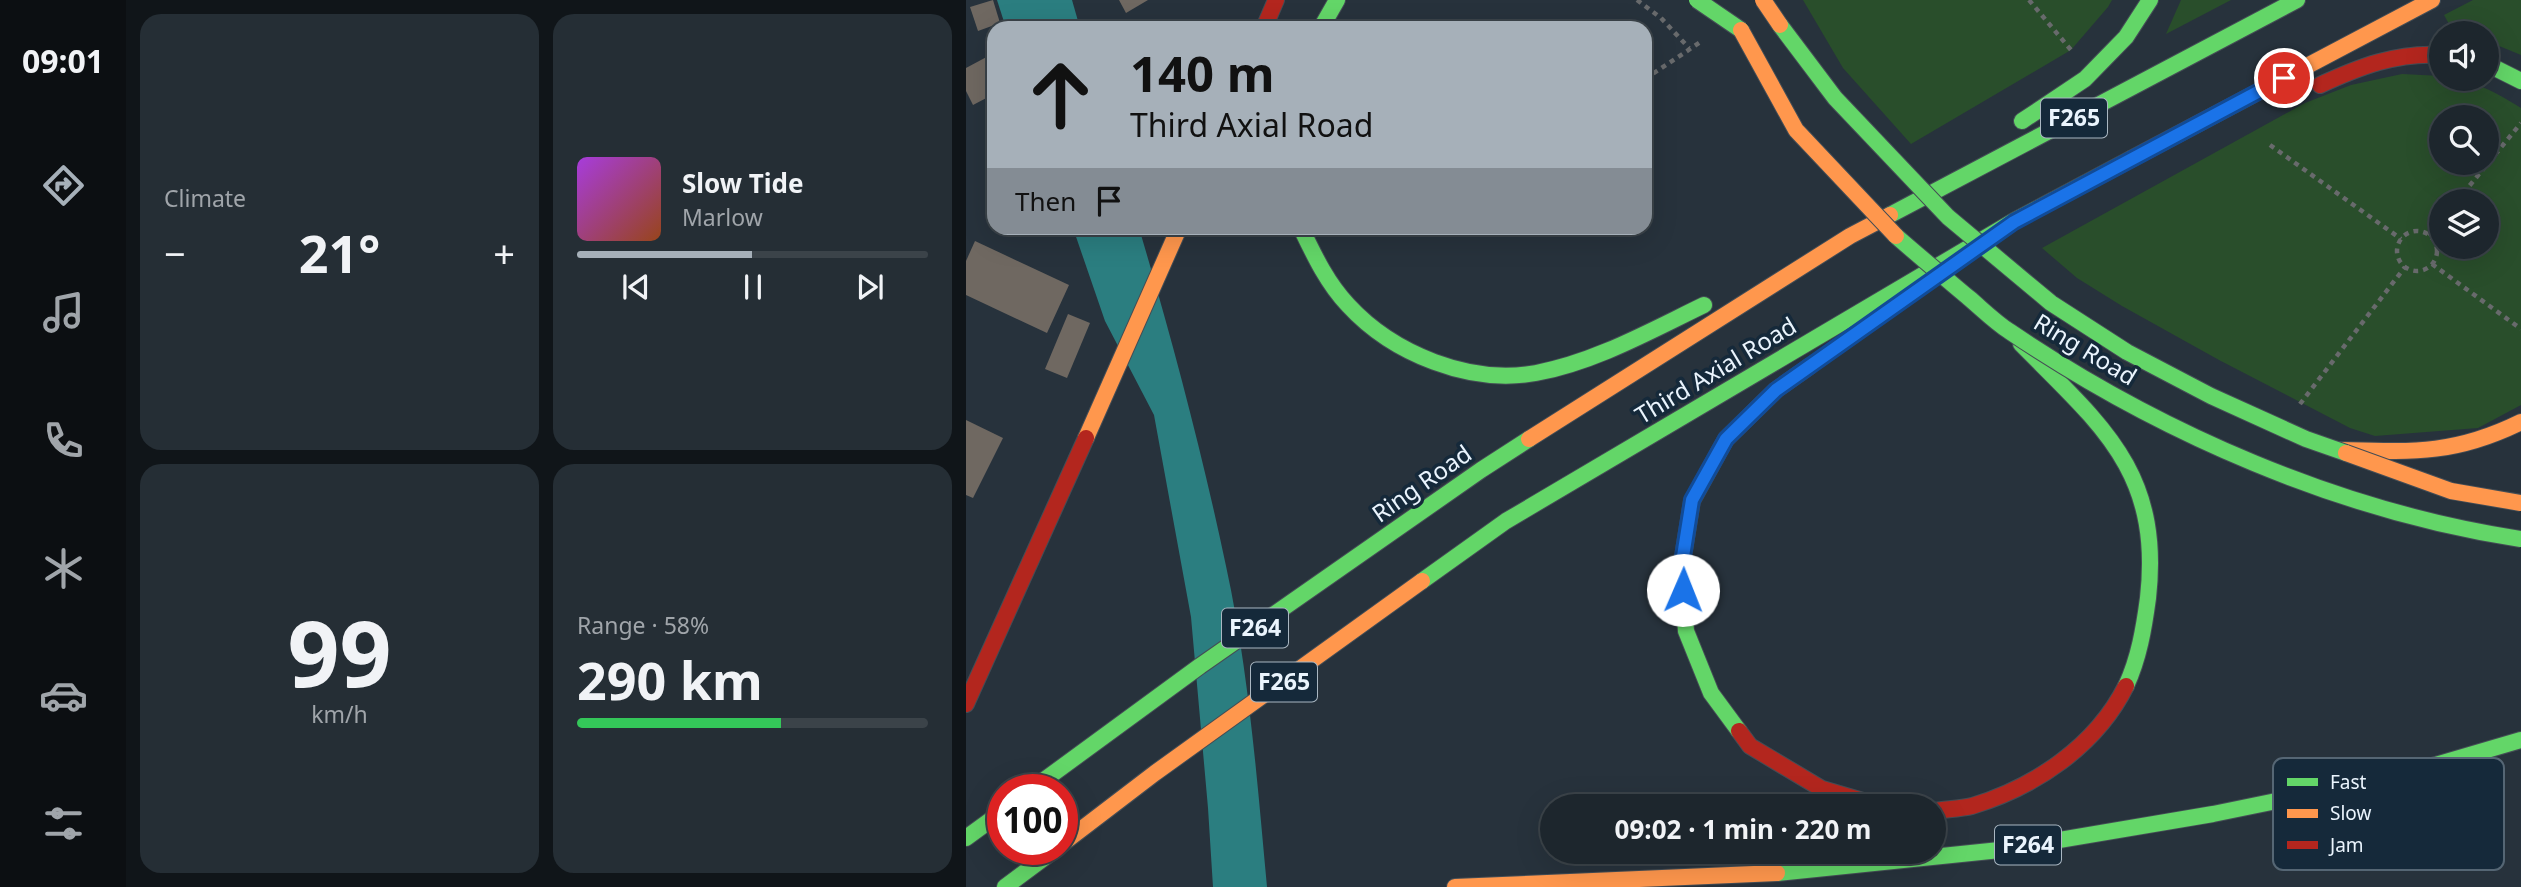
<!DOCTYPE html>
<html lang="en">
<head>
<meta charset="utf-8">
<style>
	body { margin:0; font-family:"Noto Sans",sans-serif; background:#252e35; color:#f1f3f6; height:100vh; display:flex; flex-direction:column; font-size:26px; white-space:nowrap }
	* { box-sizing:border-box; margin:0 }
	p { font-size:23px; color:#a0a5aa }
	.icon { flex:none; width:38px; height:38px; fill:none; stroke:currentColor; stroke-width:2; stroke-linecap:round; stroke-linejoin:round }
	.map { position:relative; flex:1; overflow:hidden }
	.drawer { display:flex; flex-direction:column; gap:14px; padding:14px; background:#101519; width:840px }
	.drawer>* { flex:none }
	.hud { position:absolute; left:21px; top:21px; width:665px; height:214px; border-radius:21px; box-shadow:0 7px 28px #0002,0 0 0 2px #3b4349; background:#a6b0b9; color:#111; overflow:hidden }
	.buttons { position:absolute; left:1463px; top:21px; display:grid; gap:14px }
	.buttons a { display:grid; place-items:center; width:70px; height:70px; border-radius:50%; background:#1d262d; box-shadow:0 7px 28px #0002,0 0 0 2px #3b4349; font-size:35px }
	.speed { position:absolute; left:21px; top:774px; display:flex; gap:14px; font-size:35px; font-weight:700; text-align:center }
	.speed>* { display:grid; place-content:center; width:91px; height:91px; border-radius:50%; background:#1d262d; box-shadow:0 7px 28px #0002,0 0 0 2px #3b4349; line-height:1 }
	.speed .limit { border:10px solid #d22; background:#fff; color:#111 }
	.pin { position:absolute; display:grid; place-items:center; width:60px; height:60px; color:#fff; margin:-30px; border:4px solid #fff; border-radius:50%; box-shadow:0 2px 7px #0007 }
	.me { position:absolute; width:77px; margin:-38px; rotate:1deg; stroke-linejoin:round; filter:drop-shadow(0 0 5px #0008) }
	.turn { display:flex; align-items:center; gap:24px; height:147px; padding:0 28px; font-size:32px }
	.turn .icon { width:91px; height:91px; stroke-width:2.5 }
	.turn b { display:block; font-size:49px; line-height:60px }
	.then { display:flex; align-items:center; height:66px; padding:0 28px; background:#0003; gap:14px; font-size:26px }
	.big { font-size:52px; font-weight:700; line-height:1.1 }
	.drawer .widget { flex:1; display:flex; flex-direction:column; justify-content:center; gap:10px; min-width:0; padding:0 24px; border-radius:21px; background:#252e35 }
	.drawer .dial { align-items:center; gap:0 }
	.dial b { font-size:91px; line-height:1 }
	.song { display:flex; align-items:center; gap:21px }
	.cover { width:84px; height:84px; border-radius:10px; background:linear-gradient(135deg,hsl(280 70% 55%),hsl(20 70% 35%)) }
	.played { height:7px; border-radius:4px; background:linear-gradient(90deg,#a6b0b9 50%,#3b4349 50%) }
	.keys { display:flex; justify-content:space-around; direction:ltr }
	.heat { display:flex; justify-content:space-between; align-items:center; font-size:38px; direction:ltr }
	.charge { height:10px; border-radius:5px; background:linear-gradient(90deg,#34c759 58%,#3b4349 0) }
	.drawer .tiles { flex:1; display:grid; gap:14px; grid-template-columns:repeat(2,1fr) }
	.trip { position:absolute; left:574px; top:794px; width:406px; height:70px; border-radius:35px; background:#1d262d; box-shadow:0 7px 28px #0002,0 0 0 2px #3b4349; font-weight:700; line-height:70px; text-align:center }
	main { display:flex; flex:1; min-height:0 }
	.tab-bar { display:flex; flex-direction:column; width:126px; justify-content:space-around; align-items:center; background:#0c0f12; color:#a0a5aa }
	.tab-bar .icon { width:49px; height:49px }
	.tab-bar .active { color:#a6b0b9 }
	.tab-bar b { font-size:32px; color:#f1f3f6 }
	.map>svg:first-child { display:block }
</style>
</head>
<body>
<main>
<nav class="tab-bar">
<b>09:01</b>
<svg class="icon active" aria-label="directions" viewBox="0 0 24 24"><path d="M12 3l9 9-9 9-9-9zM9 14v-3h6M13 9l2 2-2 2"/></svg>
<svg class="icon" aria-label="music" viewBox="0 0 24 24"><path d="M9 18V5l10-2v13"/><circle cx="6" cy="18" r="3"/><circle cx="16" cy="16" r="3"/></svg>
<svg class="icon" aria-label="phone" viewBox="0 0 24 24"><path d="M5 4h4l2 5-3 2q2 4 5 5l2-3 5 2v4C11 20 4 13 5 4z"/></svg>
<svg class="icon" aria-label="climate" viewBox="0 0 24 24"><path d="M12 3v18M4 7l16 10M4 17L20 7"/></svg>
<svg class="icon" aria-label="car" viewBox="0 0 24 24"><path d="M5 17H2v-5l4-1 3-4h7l3 4 3 1v5h-3M9 17h6M6 11h13"/><circle cx="7" cy="17" r="2"/><circle cx="17" cy="17" r="2"/></svg>
<svg class="icon" aria-label="filters" viewBox="0 0 24 24"><path d="M4 7h16M4 17h16"/><circle cx="9" cy="7" r="2"/><circle cx="15" cy="17" r="2"/></svg>
</nav>
<section class="drawer">
<div class="tiles">
<div class="widget"><p>Climate</p>
<div class="heat"><a>−</a><b class="big">21°</b><a>+</a></div>
</div>
<div class="widget">
<div class="song"><i class="cover"></i><div><b>Slow Tide</b><p>Marlow</p></div></div>
<div class="played"></div>
<div class="keys"><svg class="icon" aria-label="previous" viewBox="0 0 24 24"><path d="M18 5L8 12l10 7zM5 5v14"/></svg><svg class="icon" aria-label="pause" viewBox="0 0 24 24"><path d="M8 5v14M16 5v14"/></svg><svg class="icon" aria-label="next" viewBox="0 0 24 24"><path d="M6 5l10 7-10 7zM19 5v14"/></svg></div>
</div>
<div class="widget dial"><b>99</b><p>km/h</p></div>
<div class="widget"><p>Range · 58%</p><b class="big">290 km</b><div class="charge"></div></div>
</div>
</section>
<div class="map">
<svg width="1555" height="887" viewBox="0 0 1555 887">
	<rect width="100%" height="100%" fill="#27323c"/>
	<!-- green -->
	<g fill="#294e2b" fill-rule="evenodd">
		<path d="M 837,0 L 1146,0 L 1142,7 L 1105,50 L 945,144 L 877,68 Z"/>
		<path d="M 1215,0 L 1265,0 L 1200,34 Z"/>
		<path d="M 1507,0 L 1555,0 L 1555,55 L 1521,41 L 1521,33 L 1488,33 L 1478,15 Z"/>
		<path d="M 1436,74 L 1475,76 L 1475,79 C 1506,79 1530,92 1555,108 L 1555,405 L 1512,428 L 1409,436 L 1384,428 L 1253,360 L 1156,306 L 1111,278 L 1076,248 L 1339,103 L 1385,85 ZM 1475,117 L 1521,117 L 1521,163 L 1475,163 ZM 1475,201 L 1521,201 L 1521,247 L 1475,247 Z"/>
	</g>
	<!-- water -->
	<g fill="#2b7e80">
		<path d="M 31,0 L 106,0 L 114,28 L 40,28 Z"/>
		<path d="M 107,228 L 173,228 C 206,339 236,452 260,566 C 283,672 291,780 301,887 L 247,887 L 242,808 L 225,617 L 188,415 L 139,321 Z"/>
	</g>
	<!-- building -->
	<g fill="#6f6861">
		<path d="M 27,0 L 34,23 L 12,31 L 4,7 Z"/>
		<path d="M 153,0 L 182,0 L 160,13 Z"/>
		<path d="M 28,53 L 28,94 L 7,105 L 0,91 L 0,68 Z"/>
		<path d="M 9,241 L 103,285 L 81,333 L 0,295 L 0,261 Z"/>
		<path d="M 102,314 L 124,323 L 101,378 L 79,369 Z"/>
		<path d="M 0,420 L 37,438 L 7,498 L 0,495 Z"/>
	</g>
	<g fill="none" stroke-linecap="round" stroke-linejoin="round">
		<!-- fast casing -->
		<g stroke="#444d55" stroke-width="18">
			<g id="fast">
				<path d="M 355,28 L 371,0"/>
				<path d="M 1521,64 L 1555,81"/>
				<path d="M 1056,121 L 1119,79 L 1160,37 L 1184,0"/>
				<path d="M 924,215 L 1331,0"/>
				<path d="M 335,228 C 348,255 361,283 382,305 C 427,354 504,385 570,373 C 629,362 684,331 738,305"/>
				<path d="M 1055,344 C 1136,426 1196,472 1182,598 C 1178,628 1173,658 1160,686"/>
				<path d="M 456,581 L 540,521 L 1048,221 L 1165,159"/>
				<path d="M 773,731 L 745,693 L 720,631 L 715,569 L 726,501 L 760,439 L 810,390 L 844,366"/>
				<path d="M 66,789 L 234,666 L 515,470 L 563,439"/>
				<path d="M 0,838 L 37,811"/>
				<path d="M 811,873 L 1034,850 L 1247,814 L 1432,776 L 1555,740"/>
				<path d="M 39,887 L 90,849"/>
			</g>
		</g>
		<!-- slow casing -->
		<g stroke="#444d55" stroke-width="18">
			<g id="slow">
				<path d="M 1165,159 L 1466,0"/>
				<path d="M 120,438 L 213,228"/>
				<path d="M 563,439 L 884,236 L 924,215"/>
				<path d="M 1373,450 C 1445,452 1488,455 1555,422"/>
				<path d="M 96,844 L 189,773 L 456,581"/>
				<path d="M 489,887 L 811,873"/>
			</g>
		</g>
		<!-- jam casing -->
		<g stroke="#444d55" stroke-width="18">
			<g id="jam">
				<path d="M 298,28 L 310,0"/>
				<path d="M 1354,85 C 1393,67 1431,52 1475,55"/>
				<path d="M 0,704 L 120,438"/>
				<path d="M 773,731 L 784,746 L 856,789 L 917,807"/>
				<path d="M 968,811 C 980,809 994,809 1006,806 C 1069,787 1130,746 1160,686"/>
			</g>
		</g>
		<!-- path -->
		<g stroke="#686a6c" stroke-width="4.5" stroke-dasharray="5 5" stroke-linecap="butt">
			<path d="M 671,0 L 695,18 L 723,48"/>
			<path d="M 1063,0 L 1105,50"/>
			<path d="M 679,79 L 736,41"/>
			<path d="M 1304,145 L 1435,239"/>
			<path d="M 1491,201 L 1555,123"/>
			<circle cx="1451" cy="251" r="20"/>
			<path d="M 1463,236 L 1475,221"/>
			<path d="M 1466,264 L 1555,329"/>
			<path d="M 1334,404 L 1439,267"/>
		</g>
		<!-- fast -->
		<use href="#fast" stroke="#63d668" stroke-width="16"/>
		<!-- slow -->
		<use href="#slow" stroke="#ff974d" stroke-width="16"/>
		<!-- jam -->
		<use href="#jam" stroke="#b3261e" stroke-width="16"/>
		<!-- fast-bridge casing -->
		<g stroke="#444d55" stroke-width="18" stroke-linecap="butt">
			<g id="fast-bridge">
				<path d="M 731,0 L 775,30"/>
				<path d="M 814,25 L 869,98 L 982,217 L 1085,303 L 1161,352 L 1245,396 L 1340,439 L 1380,453"/>
				<path d="M 930,236 C 954,257 978,277 1003,298 C 1016,309 1029,322 1043,331 C 1194,433 1375,512 1555,539"/>
			</g>
		</g>
		<!-- slow-bridge casing -->
		<g stroke="#444d55" stroke-width="18" stroke-linecap="butt">
			<g id="slow-bridge">
				<path d="M 797,0 L 814,25"/>
				<path d="M 775,30 L 830,130 L 930,236"/>
				<path d="M 1380,453 L 1485,491 L 1555,503"/>
			</g>
		</g>
		<!-- fast-bridge -->
		<use href="#fast-bridge" stroke="#63d668" stroke-width="16"/>
		<!-- slow-bridge -->
		<use href="#slow-bridge" stroke="#ff974d" stroke-width="16"/>
	</g>
	<g fill="none" stroke-linecap="round" stroke-linejoin="round">
		<!-- route casing -->
		<g stroke="#114b97" stroke-width="18">
			<path id="route" d="M 717,590 L 715,569 L 726,500 L 760,439 L 810,390 L 1048,222 L 1318,78"/>
		</g>
		<!-- route -->
		<use href="#route" stroke="#1a73e8" stroke-width="12"/>
	</g>
	<g text-anchor="middle" stroke-width="7" stroke-linejoin="round" paint-order="stroke">
		<!-- shield labels -->
		<g fill="#15293a" stroke="#aab7c2" stroke-width="2">
			<rect x="1075" y="98.5" width="66" height="39" rx="5"/>
			<rect x="256" y="608.5" width="66" height="39" rx="5"/>
			<rect x="285" y="662.5" width="66" height="39" rx="5"/>
			<rect x="1029" y="825.5" width="66" height="39" rx="5"/>
		</g>
		<g font-size="23" font-weight="bold" fill="#eaf4fd">
			<text x="1108" y="126">F265</text>
			<text x="289" y="636">F264</text>
			<text x="318" y="690">F265</text>
			<text x="1062" y="853">F264</text>
		</g>
		<!-- street labels -->
		<g font-size="24" fill="#eaf4fd" stroke="#15293a">
			<text transform="translate(1119 350) rotate(31)" y="8">Ring Road</text>
			<text transform="translate(750 371) rotate(-31)" y="8">Third Axial Road</text>
			<text transform="translate(456 484) rotate(-35)" y="8">Ring Road</text>
		</g>
	</g>
	<!-- legend -->
	<rect x="1307" y="758" width="231" height="112" rx="10" fill="#15293a" stroke="#556674" stroke-width="2"/>
	<rect x="1321" y="778" width="31" height="8" fill="#63d668"/>
	<rect x="1321" y="809" width="31" height="9" fill="#ff974d"/>
	<rect x="1321" y="841" width="31" height="8" fill="#b3261e"/>
	<g font-size="19" fill="#eaf4fd">
		<text x="1364" y="789">Fast</text>
		<text x="1364" y="820">Slow</text>
		<text x="1364" y="852">Jam</text>
	</g>
</svg>
<div class="buttons">
<a><svg class="icon" aria-label="sound" viewBox="0 0 24 24"><path d="M4 9h4l5-4v14l-5-4H4zM17 9q2 3 0 6"/></svg></a>
<a><svg class="icon" aria-label="search" viewBox="0 0 24 24"><circle cx="10" cy="10" r="6"/><path d="M15 15l6 6"/></svg></a>
<a><svg class="icon" aria-label="layers" viewBox="0 0 24 24"><path d="M12 4l9 5-9 5-9-5zM3 14l9 5 9-5"/></svg></a>
</div>
<div class="speed"><div class="limit">100</div></div>
<div class="pin" style="left:1318px;top:78px;background:#d93025"><svg class="icon" aria-label="arrive" viewBox="0 0 24 24"><path d="M6 21V4h12l-3 4 3 4H6"/></svg></div>
<svg class="me" style="left:717px;top:590px" viewBox="-20 -20 40 40"><circle r="19" fill="#fff"/><path d="M0-13L10 11 0 6-10 11z" fill="#1a73e8"/></svg>
<div class="trip">09:02 · 1 min · 220 m</div>
<div class="hud">
<div class="turn"><svg class="icon" aria-label="ahead" viewBox="0 0 24 24"><path d="M12 20V5M6 11l6-6 6 6"/></svg><div><b>140 m</b>Third Axial Road</div></div>
<div class="then">Then<svg class="icon" aria-label="arrive" viewBox="0 0 24 24"><path d="M6 21V4h12l-3 4 3 4H6"/></svg></div>
</div>
</div>
</main>
</body>
</html>
